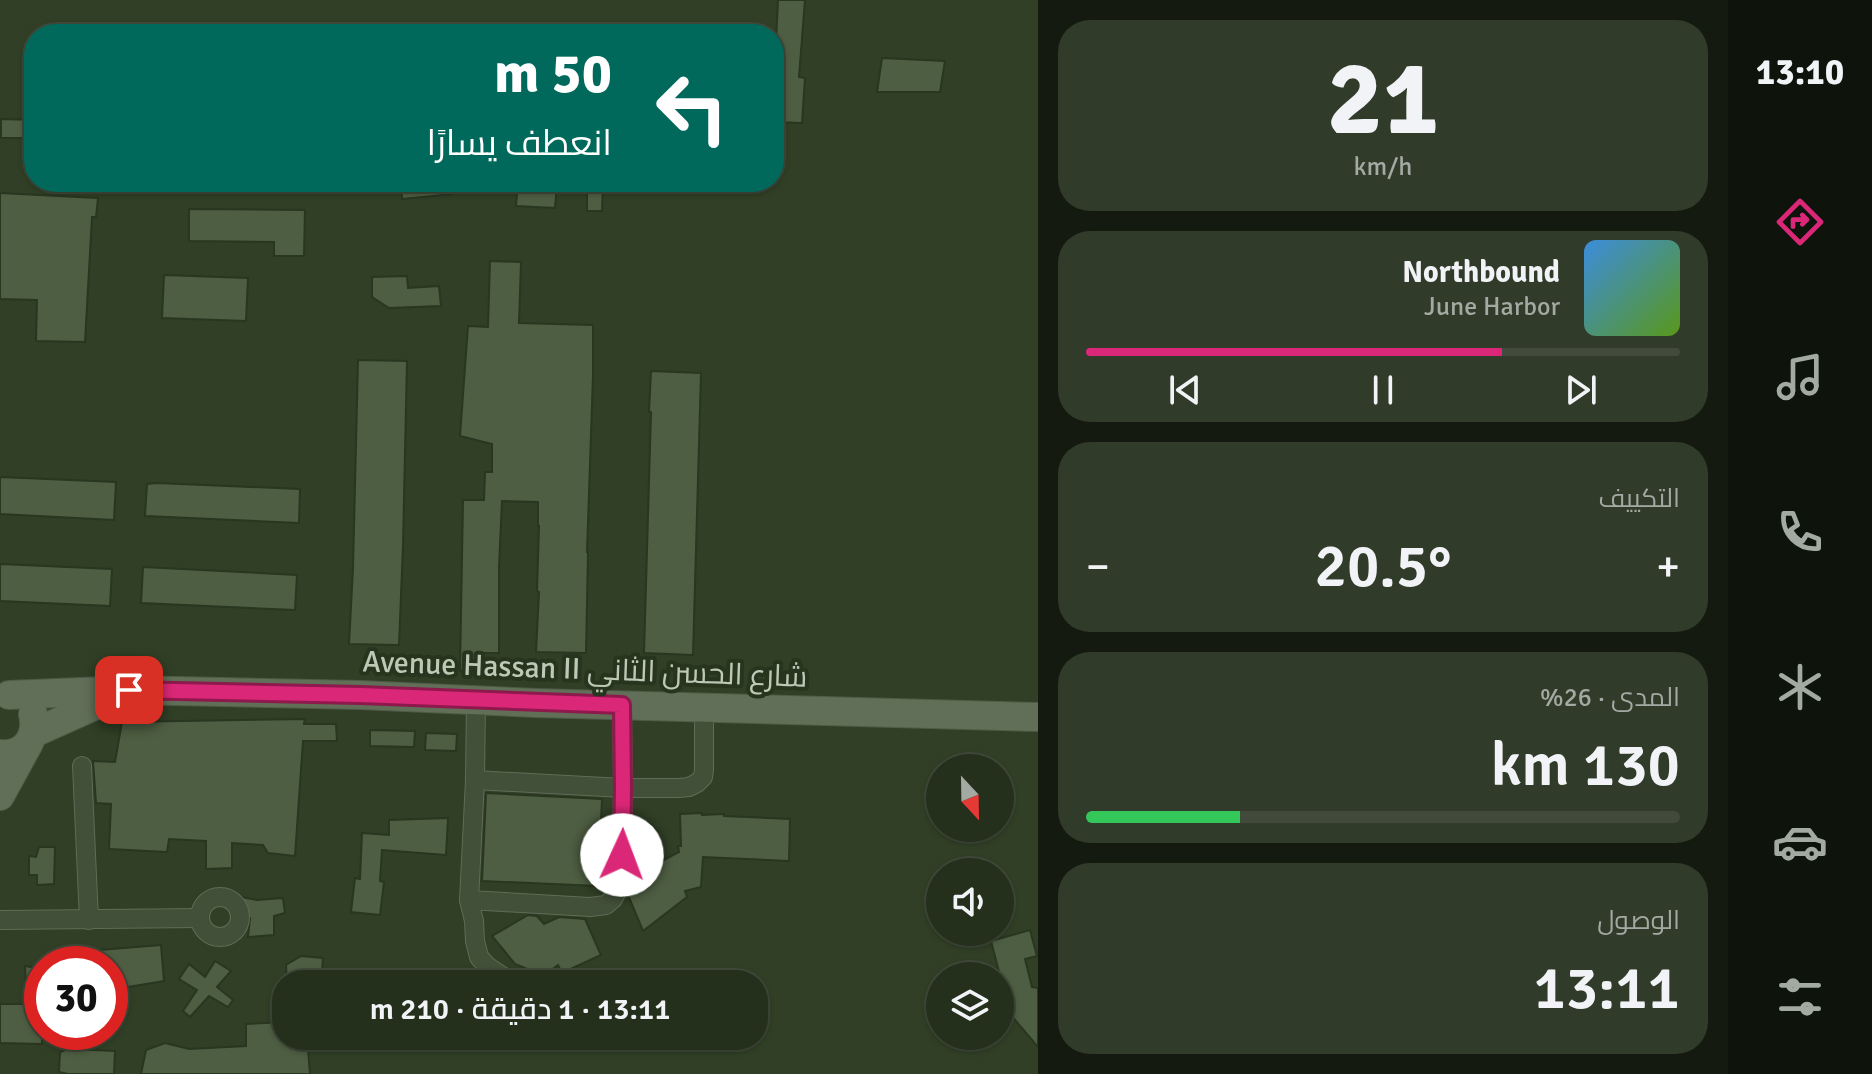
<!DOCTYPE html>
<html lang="ar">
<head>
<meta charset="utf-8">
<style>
	body { margin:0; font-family:Signika,Cairo,sans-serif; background:#303b29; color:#f1f3f6; direction:rtl; height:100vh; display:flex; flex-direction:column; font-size:30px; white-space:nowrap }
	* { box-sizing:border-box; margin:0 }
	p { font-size:26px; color:#a3a9a3 }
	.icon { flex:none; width:44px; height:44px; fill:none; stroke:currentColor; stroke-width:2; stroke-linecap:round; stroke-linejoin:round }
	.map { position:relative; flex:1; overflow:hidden; direction:ltr }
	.drawer { display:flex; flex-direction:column; gap:20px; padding:20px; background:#141a0f; width:690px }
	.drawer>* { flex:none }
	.top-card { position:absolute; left:24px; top:24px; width:760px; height:168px; border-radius:32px; box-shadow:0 2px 6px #0004,0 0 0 2px #414a3b; direction:rtl; background:#00695c; color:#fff; overflow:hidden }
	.needle { width:52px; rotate:158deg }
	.fabs { position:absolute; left:926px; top:754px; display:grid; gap:16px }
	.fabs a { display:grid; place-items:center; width:88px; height:88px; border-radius:50%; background:#242f1c; box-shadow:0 2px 6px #0004,0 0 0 2px #414a3b; font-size:40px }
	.speed { position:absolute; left:24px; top:946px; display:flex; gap:16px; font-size:40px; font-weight:700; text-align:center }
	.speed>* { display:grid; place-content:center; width:104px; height:104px; border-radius:50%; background:#242f1c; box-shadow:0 2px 6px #0004,0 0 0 2px #414a3b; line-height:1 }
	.speed .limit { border:12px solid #d22; background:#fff; color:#111 }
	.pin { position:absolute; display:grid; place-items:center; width:68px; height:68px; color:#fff; margin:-34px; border-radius:16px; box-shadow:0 4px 12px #0006 }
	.me { position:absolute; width:88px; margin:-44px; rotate:2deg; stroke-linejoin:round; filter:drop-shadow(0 0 6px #0008) }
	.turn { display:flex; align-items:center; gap:28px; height:168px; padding:0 40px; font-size:36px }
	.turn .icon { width:104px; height:104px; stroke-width:2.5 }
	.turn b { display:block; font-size:56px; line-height:68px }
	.big { font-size:60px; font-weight:600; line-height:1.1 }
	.drawer .tile { flex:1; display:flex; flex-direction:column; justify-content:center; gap:12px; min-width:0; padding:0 28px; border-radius:32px; background:#303b29 }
	.drawer .dial { align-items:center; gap:0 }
	.dial b { font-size:104px; line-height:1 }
	.song { display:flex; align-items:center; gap:24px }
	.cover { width:96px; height:96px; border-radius:12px; background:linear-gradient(135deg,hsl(210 70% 55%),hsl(90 70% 35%)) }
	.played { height:8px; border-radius:4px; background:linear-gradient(90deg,#db2777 70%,#414a3b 70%) }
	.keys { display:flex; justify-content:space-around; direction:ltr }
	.heat { display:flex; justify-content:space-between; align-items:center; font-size:44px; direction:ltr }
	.charge { height:12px; border-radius:6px; background:linear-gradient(90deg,#34c759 26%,#414a3b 0) }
	.trip { position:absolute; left:272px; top:970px; width:496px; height:80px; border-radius:32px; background:#242f1c; box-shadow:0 2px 6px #0004,0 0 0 2px #414a3b; font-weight:600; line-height:80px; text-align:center; direction:rtl }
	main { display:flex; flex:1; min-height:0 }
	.tab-bar { display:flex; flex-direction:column; width:144px; justify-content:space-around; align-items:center; background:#0e130b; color:#a3a9a3 }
	.tab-bar .icon { width:56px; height:56px }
	.tab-bar .active { color:#db2777 }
	.tab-bar b { font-size:36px; color:#f1f3f6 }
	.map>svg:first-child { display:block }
</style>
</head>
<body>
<main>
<nav class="tab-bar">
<b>13:10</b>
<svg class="icon active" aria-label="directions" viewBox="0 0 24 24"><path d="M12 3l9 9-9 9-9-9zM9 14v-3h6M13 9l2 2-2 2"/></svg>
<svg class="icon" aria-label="music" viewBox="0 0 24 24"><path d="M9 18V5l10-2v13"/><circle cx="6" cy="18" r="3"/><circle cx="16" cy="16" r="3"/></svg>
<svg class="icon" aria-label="phone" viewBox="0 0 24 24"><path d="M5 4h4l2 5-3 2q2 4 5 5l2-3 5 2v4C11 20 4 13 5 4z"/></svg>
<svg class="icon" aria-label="climate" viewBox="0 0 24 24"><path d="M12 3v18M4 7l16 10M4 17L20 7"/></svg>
<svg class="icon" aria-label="car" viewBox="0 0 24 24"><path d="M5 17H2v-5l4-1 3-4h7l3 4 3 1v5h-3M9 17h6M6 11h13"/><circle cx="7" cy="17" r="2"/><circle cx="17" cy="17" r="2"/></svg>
<svg class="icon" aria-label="filters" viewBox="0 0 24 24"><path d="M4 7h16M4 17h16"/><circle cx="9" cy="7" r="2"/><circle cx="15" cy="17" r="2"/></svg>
</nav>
<section class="drawer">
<div class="tile dial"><b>21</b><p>km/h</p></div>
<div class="tile">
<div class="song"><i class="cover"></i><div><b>Northbound</b><p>June Harbor</p></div></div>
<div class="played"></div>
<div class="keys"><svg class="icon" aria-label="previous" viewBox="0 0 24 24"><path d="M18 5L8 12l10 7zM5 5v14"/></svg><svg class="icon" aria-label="pause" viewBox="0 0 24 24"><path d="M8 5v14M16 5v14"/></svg><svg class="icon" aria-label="next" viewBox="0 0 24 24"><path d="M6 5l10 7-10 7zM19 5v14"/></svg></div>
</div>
<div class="tile"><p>التكييف</p>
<div class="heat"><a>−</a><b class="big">20.5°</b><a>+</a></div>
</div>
<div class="tile"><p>المدى · 26%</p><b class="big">130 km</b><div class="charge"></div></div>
<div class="tile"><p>الوصول</p><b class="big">13:11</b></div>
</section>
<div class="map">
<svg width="1038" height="1074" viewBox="0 0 1038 1074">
	<rect width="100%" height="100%" fill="#303f25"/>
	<!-- building -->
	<g fill="#4e5e42" stroke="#293620" stroke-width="2">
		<path d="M 778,0 L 805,0 L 799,77 L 805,78 L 802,123 L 774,122 L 774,100 L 776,100 L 779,69 L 774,68 L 774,41 L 776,41 Z"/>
		<path d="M 882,58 L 945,61 L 940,92 L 877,92 Z"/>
		<path d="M 1,119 L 34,120 L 34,138 L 1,138 Z"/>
		<path d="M 401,182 L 453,182 L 453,194 L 402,199 Z"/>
		<path d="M 518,182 L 557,182 L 555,208 L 516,206 Z"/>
		<path d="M 587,182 L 603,182 L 602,211 L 587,211 Z"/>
		<path d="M 0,193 L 98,198 L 96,217 L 92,217 L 85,342 L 36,341 L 37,300 L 0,299 Z"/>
		<path d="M 189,209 L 305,210 L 304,256 L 274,256 L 274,242 L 189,241 Z"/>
		<path d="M 490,261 L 521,262 L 519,323 L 593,325 L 593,376 L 587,552 L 588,552 L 586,653 L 536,652 L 539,592 L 537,591 L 539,526 L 538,526 L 538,502 L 502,501 L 499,567 L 499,653 L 478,653 L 477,671 L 460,671 L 463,500 L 484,500 L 485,472 L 492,472 L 492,444 L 460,436 L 468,326 L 488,327 Z"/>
		<path d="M 164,275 L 248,278 L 246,321 L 162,318 Z"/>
		<path d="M 407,276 L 408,288 L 439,286 L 441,306 L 389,308 L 372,297 L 372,277 Z"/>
		<path d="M 358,360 L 407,361 L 403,546 L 399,645 L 349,644 L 353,568 Z"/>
		<path d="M 651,371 L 701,373 L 693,655 L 644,653 L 651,412 L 649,412 Z"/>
		<path d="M 0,477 L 116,482 L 114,520 L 0,514 Z"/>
		<path d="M 157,483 L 300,489 L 299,523 L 145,516 L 147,484 Z"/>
		<path d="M 0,564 L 112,569 L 110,606 L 0,601 Z"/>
		<path d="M 143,567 L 297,575 L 295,610 L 141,603 Z"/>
		<path d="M 305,719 L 304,724 L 336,724 L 337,741 L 303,741 L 295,856 L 268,853 L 263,845 L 232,843 L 232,868 L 206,869 L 206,841 L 169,839 L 167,852 L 109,849 L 111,804 L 96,803 L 93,761 L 115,762 L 122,722 Z"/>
		<path d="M 370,730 L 415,731 L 414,747 L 370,746 Z"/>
		<path d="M 426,733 L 457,734 L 456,751 L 425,750 Z"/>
		<path d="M 486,793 L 602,799 L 598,886 L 482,881 Z"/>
		<path d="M 702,813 L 702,815 L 724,814 L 724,816 L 790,819 L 789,861 L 703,857 L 701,887 L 685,891 L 687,897 L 643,931 L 628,895 L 633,884 L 633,876 L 679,852 L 678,846 L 681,846 L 680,814 Z"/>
		<path d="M 448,818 L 446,855 L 382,850 L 380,881 L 384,882 L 380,915 L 351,912 L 355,878 L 360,879 L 362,833 L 389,835 L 389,820 Z"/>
		<path d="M 39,847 L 55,847 L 54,884 L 37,885 L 37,875 L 29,875 L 29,856 L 36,857 Z"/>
		<path d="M 241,897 L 257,900 L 283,898 L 285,913 L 274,916 L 274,935 L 248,937 L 250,918 L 243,913 Z"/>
		<path d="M 528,915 L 537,916 L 544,924 L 559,917 L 585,919 L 601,955 L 562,973 L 558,965 L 544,976 L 515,964 L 492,936 Z"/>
		<path d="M 1030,930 L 1037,956 L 1025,959 L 1032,987 L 1038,988 L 1038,1047 L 1004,1007 L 1003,996 L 1005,995 L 991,941 Z"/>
		<path d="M 161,945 L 164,981 L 110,990 L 110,964 L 75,964 L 75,952 Z"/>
		<path d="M 301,956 L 323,958 L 321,984 L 287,984 L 286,965 Z"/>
		<path d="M 215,961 L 231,971 L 217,987 L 233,1000 L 228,1007 L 209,996 L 190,1017 L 183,1011 L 197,990 L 179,979 L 189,964 L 205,977 Z"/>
		<path d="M 25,966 L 42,969 L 42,1044 L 0,1043 L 0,1004 L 27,1004 Z"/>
		<path d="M 286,1022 L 286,1036 L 307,1036 L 310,1074 L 141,1074 L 146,1050 L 165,1043 L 189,1049 L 246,1046 L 246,1024 Z"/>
		<path d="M 69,1049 L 115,1051 L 114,1074 L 68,1074 L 59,1072 L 60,1052 Z"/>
	</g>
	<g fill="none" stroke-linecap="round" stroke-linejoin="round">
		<!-- minor casing -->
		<g stroke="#606c57" stroke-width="20">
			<g id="minor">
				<path d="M 476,700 L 475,780 L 469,900 L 590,907 L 606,905 L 613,899 L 621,883 L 623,788 L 622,705"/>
				<path d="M 82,766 L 89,920"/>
				<path d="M 475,780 L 623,788 L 679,788 L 689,787 L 697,783 L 703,777 L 704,770 L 704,708"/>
				<circle cx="220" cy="917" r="20"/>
				<path d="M 469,900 L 474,921 L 475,941 L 479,957 L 487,966 L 514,984"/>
				<path d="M 0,920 L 200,918"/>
			</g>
		</g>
		<!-- primary casing -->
		<g stroke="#4e5b46" stroke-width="30">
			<g id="primary">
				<path d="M 9,695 L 129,690 L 360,695 L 536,703 L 1038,717"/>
				<path d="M 34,733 L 114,697"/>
				<path d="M 0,754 C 25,756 38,737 33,714"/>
				<path d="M 0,796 L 29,743"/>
			</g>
		</g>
		<!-- minor -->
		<use href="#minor" stroke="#424f39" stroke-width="18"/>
		<!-- primary -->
		<use href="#primary" stroke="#616f58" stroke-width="28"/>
	</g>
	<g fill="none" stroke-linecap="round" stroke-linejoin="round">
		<!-- route casing -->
		<g stroke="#8e194d" stroke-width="20">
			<path id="route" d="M 129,690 L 360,695 L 622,705 L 623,788 L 622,855"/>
		</g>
		<!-- route -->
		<use href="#route" stroke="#db2777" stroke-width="14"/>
	</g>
	<g text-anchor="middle" stroke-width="8" stroke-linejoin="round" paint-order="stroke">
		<!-- street labels -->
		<g font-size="30" fill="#bdc9b6" stroke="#27341e">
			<text transform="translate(585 669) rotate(2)" y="10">Avenue Hassan II شارع الحسن الثاني</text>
		</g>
	</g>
</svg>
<div class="fabs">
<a><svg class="needle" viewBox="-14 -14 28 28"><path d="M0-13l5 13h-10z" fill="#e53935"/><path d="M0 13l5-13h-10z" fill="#a3a9a3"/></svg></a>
<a><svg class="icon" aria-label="sound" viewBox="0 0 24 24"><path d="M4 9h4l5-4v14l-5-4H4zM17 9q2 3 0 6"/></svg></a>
<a><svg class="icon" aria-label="layers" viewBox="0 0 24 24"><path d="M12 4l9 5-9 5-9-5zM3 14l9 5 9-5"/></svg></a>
</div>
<div class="speed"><div class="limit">30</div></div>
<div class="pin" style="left:129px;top:690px;background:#d93025"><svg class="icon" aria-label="arrive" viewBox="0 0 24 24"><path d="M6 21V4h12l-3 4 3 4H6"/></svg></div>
<svg class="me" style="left:622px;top:855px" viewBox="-20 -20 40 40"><circle r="19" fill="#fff"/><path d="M0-13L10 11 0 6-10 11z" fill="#db2777"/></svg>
<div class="trip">13:11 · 1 دقيقة · 210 m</div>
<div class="top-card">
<div class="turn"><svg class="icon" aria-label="left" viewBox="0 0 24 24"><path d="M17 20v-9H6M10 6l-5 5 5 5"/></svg><div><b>50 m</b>انعطف يسارًا</div></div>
</div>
</div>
</main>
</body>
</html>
